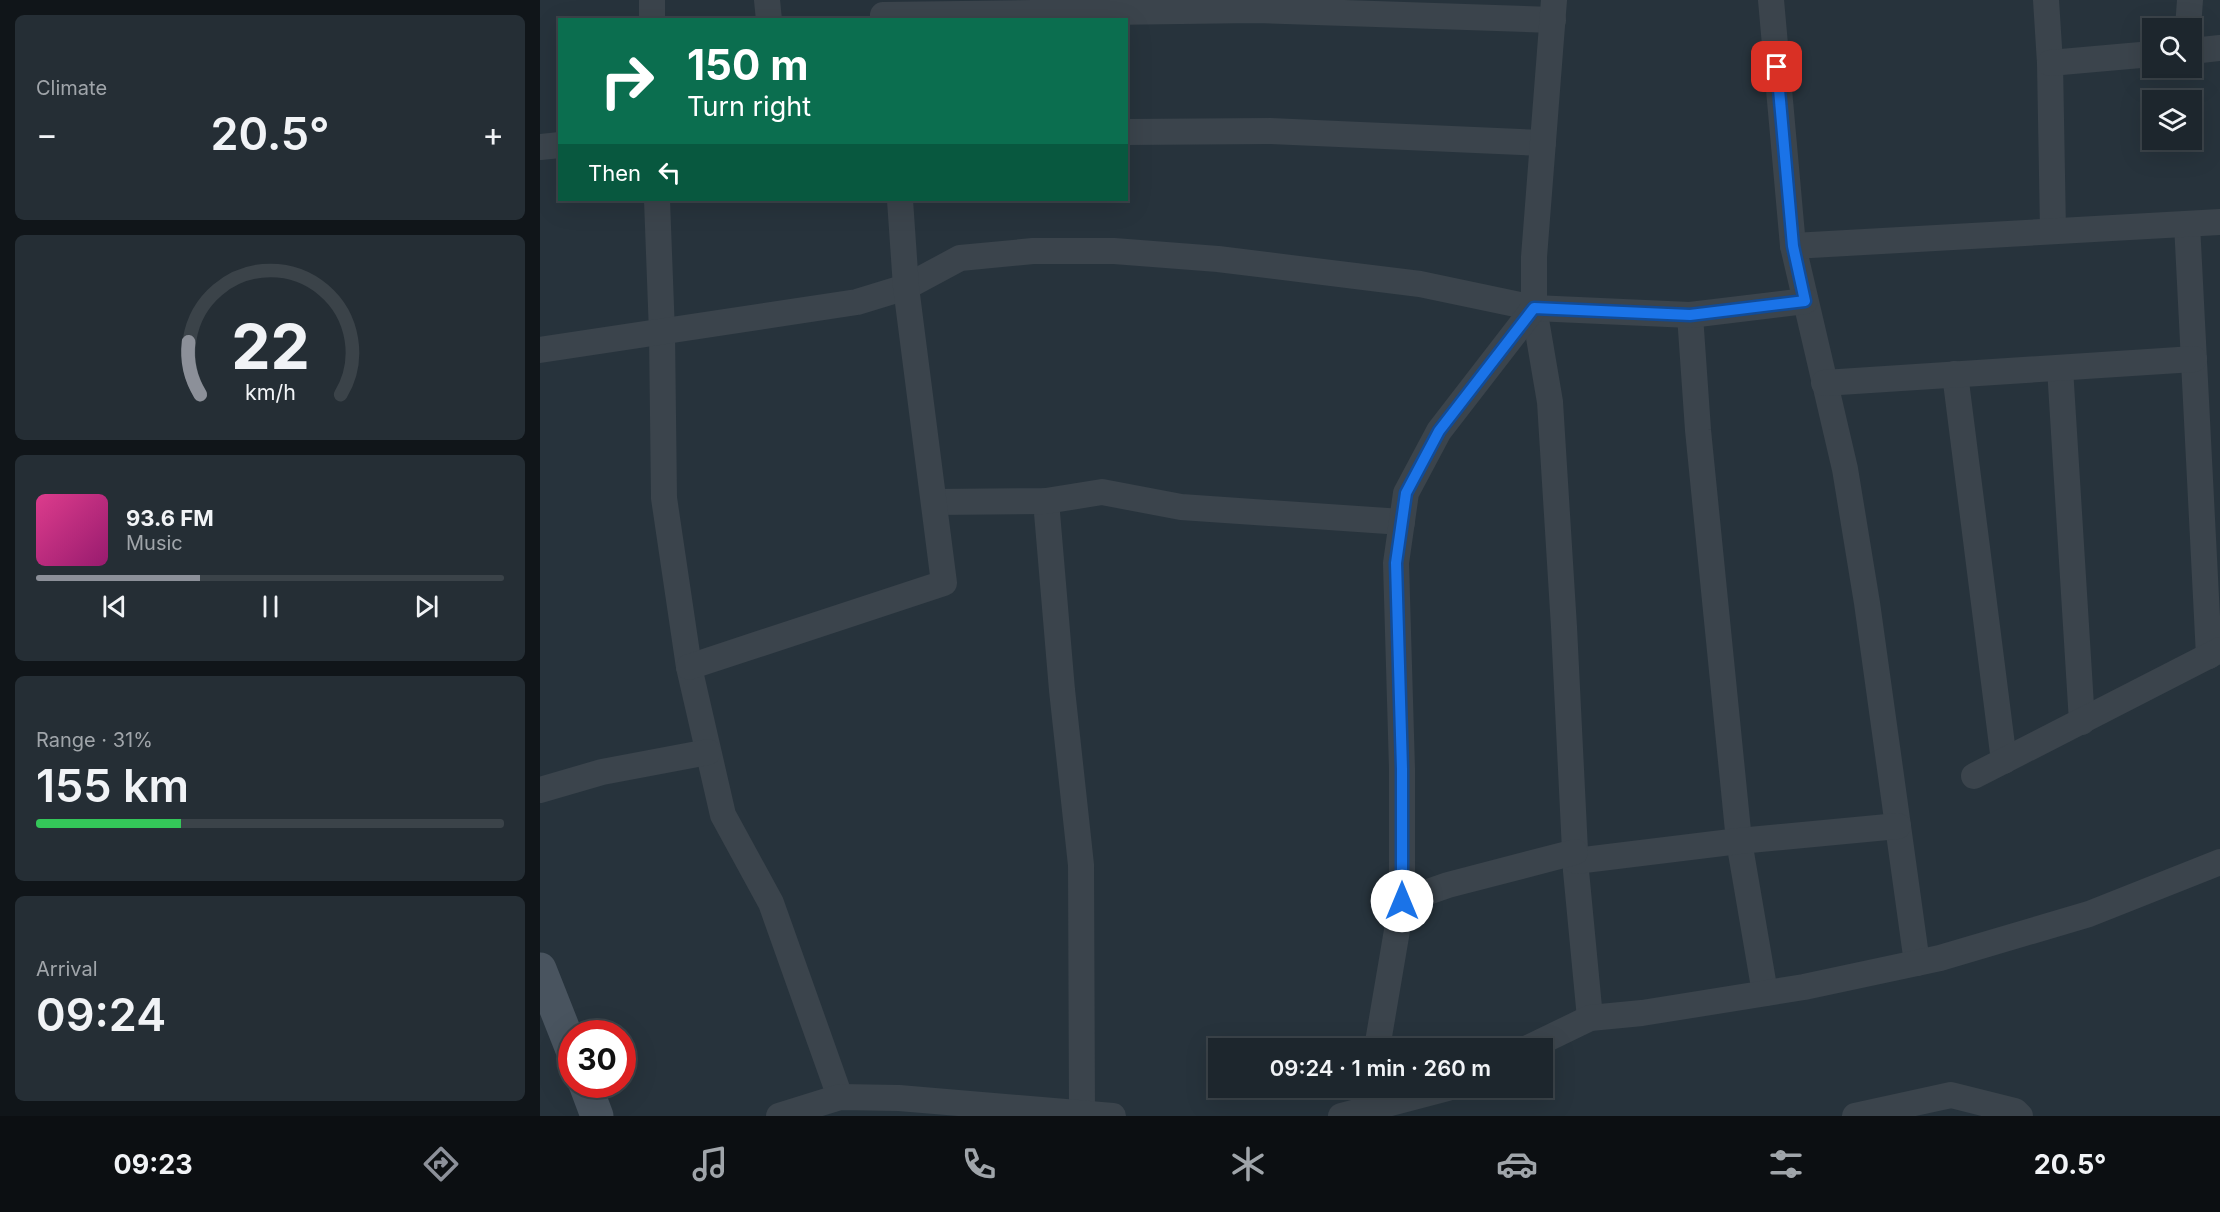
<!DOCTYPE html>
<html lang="en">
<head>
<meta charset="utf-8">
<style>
	body { margin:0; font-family:Inter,sans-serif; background:#252e35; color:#f1f3f6; height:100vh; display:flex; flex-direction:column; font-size:22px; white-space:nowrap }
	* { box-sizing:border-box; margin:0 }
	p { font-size:20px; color:#a0a5aa }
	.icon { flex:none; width:33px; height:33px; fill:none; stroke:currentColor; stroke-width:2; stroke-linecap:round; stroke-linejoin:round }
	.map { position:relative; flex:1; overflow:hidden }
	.drawer { display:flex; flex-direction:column; gap:15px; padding:15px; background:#101519; width:540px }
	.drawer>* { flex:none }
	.banner { position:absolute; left:18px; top:18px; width:570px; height:183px; border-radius:0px; box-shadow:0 6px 24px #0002,0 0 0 2px #3b4349; background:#0b6e4f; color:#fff; overflow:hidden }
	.tools { position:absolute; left:1602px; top:18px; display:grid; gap:12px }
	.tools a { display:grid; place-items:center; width:60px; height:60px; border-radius:0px; background:#1d262d; box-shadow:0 6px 24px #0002,0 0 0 2px #3b4349; font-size:30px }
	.speed { position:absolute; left:18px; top:1020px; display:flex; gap:12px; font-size:30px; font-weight:700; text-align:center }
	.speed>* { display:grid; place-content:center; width:78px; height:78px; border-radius:50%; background:#1d262d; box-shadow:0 6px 24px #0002,0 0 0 2px #3b4349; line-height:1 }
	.speed .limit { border:9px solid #d22; background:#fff; color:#111 }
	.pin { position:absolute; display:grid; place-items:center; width:51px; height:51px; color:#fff; margin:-26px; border-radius:12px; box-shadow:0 3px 9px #0006 }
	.me { position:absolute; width:66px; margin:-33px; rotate:0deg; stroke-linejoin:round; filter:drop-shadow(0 0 4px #0008) }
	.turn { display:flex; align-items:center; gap:21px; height:126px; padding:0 30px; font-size:27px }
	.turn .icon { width:78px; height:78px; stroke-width:2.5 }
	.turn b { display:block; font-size:42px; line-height:51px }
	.then { display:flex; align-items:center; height:57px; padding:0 30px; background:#0003; gap:12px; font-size:22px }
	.big { font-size:45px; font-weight:600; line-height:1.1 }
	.drawer .tile { flex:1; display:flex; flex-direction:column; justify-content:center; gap:9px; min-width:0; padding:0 21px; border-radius:9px; background:#252e35 }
	.drawer .dial { align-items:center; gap:0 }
	.dial svg { height:156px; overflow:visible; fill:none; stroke:#3b4349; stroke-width:7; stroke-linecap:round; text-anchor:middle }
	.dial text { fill:#f1f3f6; stroke:none }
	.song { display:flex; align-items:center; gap:18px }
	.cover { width:72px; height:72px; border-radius:9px; background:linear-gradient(135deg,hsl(330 70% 55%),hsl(320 70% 35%)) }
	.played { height:6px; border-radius:3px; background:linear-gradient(90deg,#8c9099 35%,#3b4349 35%) }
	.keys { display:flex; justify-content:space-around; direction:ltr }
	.heat { display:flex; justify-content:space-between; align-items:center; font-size:33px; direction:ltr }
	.charge { height:9px; border-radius:4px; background:linear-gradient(90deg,#34c759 31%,#3b4349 0) }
	.trip { position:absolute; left:668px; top:1038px; width:345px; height:60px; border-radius:0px; background:#1d262d; box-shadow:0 6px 24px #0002,0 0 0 2px #3b4349; font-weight:600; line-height:60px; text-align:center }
	.tab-bar { display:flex; height:96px; justify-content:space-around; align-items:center; background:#0c0f12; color:#a0a5aa }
	.tab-bar .icon { width:42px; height:42px }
	.tab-bar .current { color:#8c9099 }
	.tab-bar b { font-size:27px; color:#f1f3f6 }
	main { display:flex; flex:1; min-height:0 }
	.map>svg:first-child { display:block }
</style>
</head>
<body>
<main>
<section class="drawer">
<div class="tile"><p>Climate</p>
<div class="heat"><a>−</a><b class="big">20.5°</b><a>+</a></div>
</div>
<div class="tile dial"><svg viewBox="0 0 100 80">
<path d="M14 69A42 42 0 1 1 86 69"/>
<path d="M14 69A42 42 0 0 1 8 42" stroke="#8c9099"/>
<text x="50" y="56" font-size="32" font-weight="700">22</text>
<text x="50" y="72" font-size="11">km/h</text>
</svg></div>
<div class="tile">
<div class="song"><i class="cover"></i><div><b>93.6 FM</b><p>Music</p></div></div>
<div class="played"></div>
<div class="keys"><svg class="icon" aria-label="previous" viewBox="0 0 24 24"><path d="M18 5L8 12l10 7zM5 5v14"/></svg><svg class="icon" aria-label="pause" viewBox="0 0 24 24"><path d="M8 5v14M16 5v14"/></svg><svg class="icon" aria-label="next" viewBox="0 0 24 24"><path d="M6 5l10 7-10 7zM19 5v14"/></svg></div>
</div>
<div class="tile"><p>Range · 31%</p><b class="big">155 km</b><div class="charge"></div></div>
<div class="tile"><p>Arrival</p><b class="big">09:24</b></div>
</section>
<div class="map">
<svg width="1680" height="1116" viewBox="0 0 1680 1116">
	<rect width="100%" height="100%" fill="#27333c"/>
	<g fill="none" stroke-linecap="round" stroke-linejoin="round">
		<!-- street -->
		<g stroke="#3b444c" stroke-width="26">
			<path d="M 112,0 L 112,20"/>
			<path d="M 227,0 L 229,20"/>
			<path d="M 1231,0 L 1253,246 L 1305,469 L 1327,603 L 1377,963"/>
			<path d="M 1506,0 L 1510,63 L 1513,231"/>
			<path d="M 343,15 L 715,10 L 1013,20"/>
			<path d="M 1648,28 L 1650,0"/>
			<path d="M 1652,51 L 1680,48"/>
			<path d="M 1510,63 L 1612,54"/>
			<path d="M 586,132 L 730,131 L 1003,143"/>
			<path d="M 0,147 L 20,145"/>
			<path d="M 117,200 L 122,333 L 124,498 L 149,667 L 183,815 L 231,903 L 300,1097"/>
			<path d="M 1647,224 L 1669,656"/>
			<path d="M 1253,246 L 1680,222"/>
			<path d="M 994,308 L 1010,402 L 1024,627 L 1036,871 L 1050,1018"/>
			<path d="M 1150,315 L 1158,430 L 1199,841 L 1225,993"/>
			<path d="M 0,350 L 317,302 L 366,287 L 420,258 L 493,251 L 574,251 L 678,259 L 880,284 L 994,308 L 1150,315 L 1265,301"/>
			<path d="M 1520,368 L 1542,722"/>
			<path d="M 1415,374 L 1464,761"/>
			<path d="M 1284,383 L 1654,359"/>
			<path d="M 506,501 L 522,690 L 541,865 L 542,1114"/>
			<path d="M 394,502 L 506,501 L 562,492 L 641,507 L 862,522"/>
			<path d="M 149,667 L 404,583 L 366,287 L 360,200"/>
			<path d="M 1434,776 L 1680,650"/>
			<path d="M 0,790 L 62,772 L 168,752"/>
			<path d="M 1036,861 L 1199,841 L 1358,826"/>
			<path d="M 862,901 L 908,885 L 1035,852"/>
			<path d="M 837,1048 L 862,901 L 862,769 L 856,563 L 866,493 L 899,431 L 994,308 L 994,257 L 1014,0"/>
			<path d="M 988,1048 L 1050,1018 L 1102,1013 L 1264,987 L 1400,958 L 1549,914 L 1680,862"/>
			<path d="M 239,1116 L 300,1097 L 359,1098 L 573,1116"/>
			<path d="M 801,1116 L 908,1088"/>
			<path d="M 1315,1116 L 1411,1095 L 1475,1111 L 1480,1116"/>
		</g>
		<!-- secondary -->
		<g stroke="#49545f" stroke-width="33">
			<path d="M 0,969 L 32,1050"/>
			<path d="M 45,1084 L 57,1116"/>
		</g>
	</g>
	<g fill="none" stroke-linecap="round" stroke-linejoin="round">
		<!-- route casing -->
		<g stroke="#114b97" stroke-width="15">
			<path id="route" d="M 862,901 L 862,769 L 856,563 L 866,493 L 899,431 L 994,308 L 1150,315 L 1265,301 L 1253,246 L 1237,67"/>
		</g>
		<!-- route -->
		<use href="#route" stroke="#1a73e8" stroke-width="10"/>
	</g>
</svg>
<div class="tools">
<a><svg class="icon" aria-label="search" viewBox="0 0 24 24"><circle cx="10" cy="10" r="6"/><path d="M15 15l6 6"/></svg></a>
<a><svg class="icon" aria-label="layers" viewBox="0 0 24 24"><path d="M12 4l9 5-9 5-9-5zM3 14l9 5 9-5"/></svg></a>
</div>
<div class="speed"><div class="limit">30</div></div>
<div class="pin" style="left:1237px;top:67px;background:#d93025"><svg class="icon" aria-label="arrive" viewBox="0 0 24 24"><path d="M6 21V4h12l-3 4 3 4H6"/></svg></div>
<svg class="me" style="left:862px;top:901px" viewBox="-20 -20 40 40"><circle r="19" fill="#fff"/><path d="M0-13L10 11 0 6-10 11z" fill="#1a73e8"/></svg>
<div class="trip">09:24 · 1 min · 260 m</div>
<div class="banner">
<div class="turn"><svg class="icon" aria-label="right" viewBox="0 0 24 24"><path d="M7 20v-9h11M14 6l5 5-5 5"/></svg><div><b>150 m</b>Turn right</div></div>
<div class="then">Then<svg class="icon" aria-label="left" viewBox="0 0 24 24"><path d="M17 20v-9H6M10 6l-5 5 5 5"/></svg></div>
</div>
</div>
</main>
<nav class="tab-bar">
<b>09:23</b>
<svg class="icon current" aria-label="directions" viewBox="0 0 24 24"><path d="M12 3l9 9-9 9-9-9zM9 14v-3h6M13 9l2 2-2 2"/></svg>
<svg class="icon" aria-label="music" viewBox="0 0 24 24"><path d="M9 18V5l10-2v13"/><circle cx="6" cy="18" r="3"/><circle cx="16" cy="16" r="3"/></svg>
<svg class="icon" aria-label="phone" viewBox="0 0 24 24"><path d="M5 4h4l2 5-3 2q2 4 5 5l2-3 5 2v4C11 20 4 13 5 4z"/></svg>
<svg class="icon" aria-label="climate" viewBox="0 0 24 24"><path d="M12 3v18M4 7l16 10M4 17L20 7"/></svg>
<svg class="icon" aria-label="car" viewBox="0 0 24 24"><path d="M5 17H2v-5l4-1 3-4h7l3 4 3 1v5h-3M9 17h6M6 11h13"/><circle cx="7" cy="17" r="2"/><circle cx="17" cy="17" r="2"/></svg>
<svg class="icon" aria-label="filters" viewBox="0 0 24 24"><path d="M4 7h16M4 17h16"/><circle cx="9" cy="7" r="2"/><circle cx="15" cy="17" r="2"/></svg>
<b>20.5°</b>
</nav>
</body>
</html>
